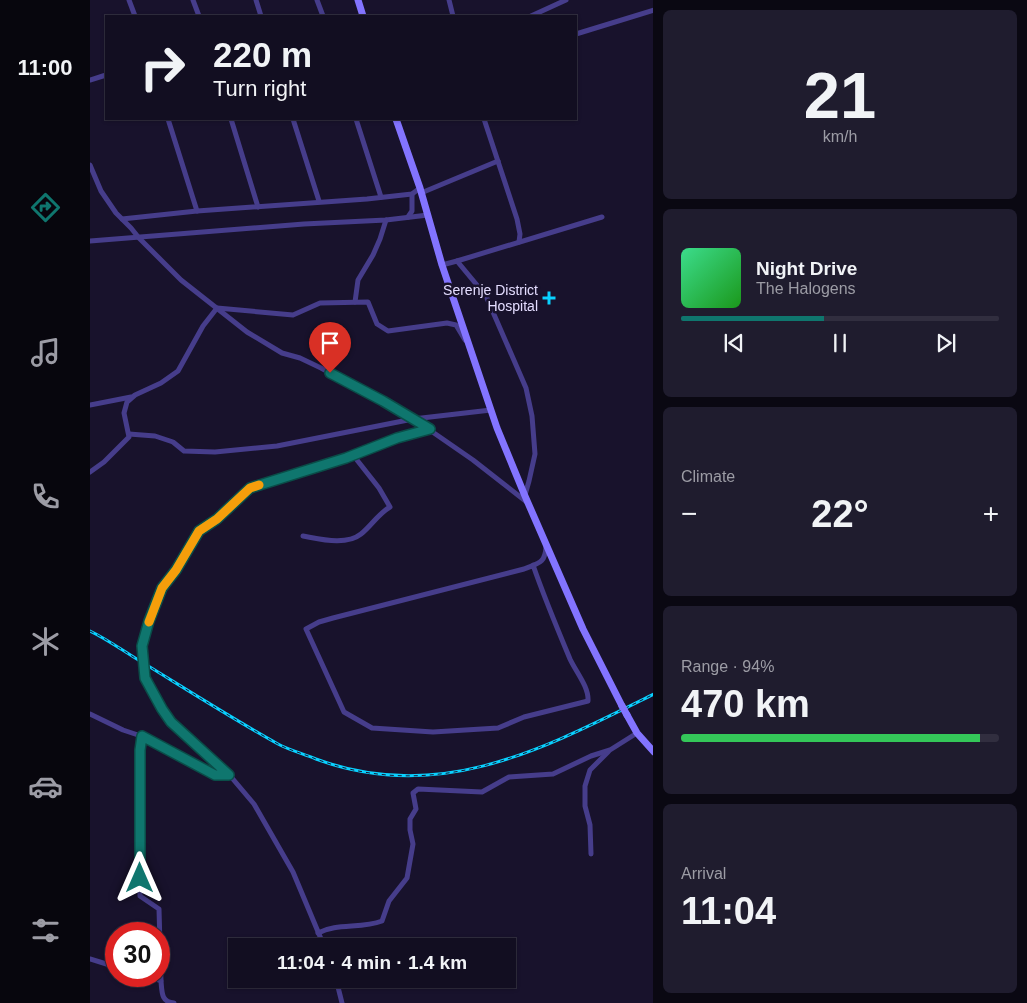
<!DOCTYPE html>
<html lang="en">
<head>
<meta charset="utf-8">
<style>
	body { margin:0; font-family:Helvetica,sans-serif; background:#1f1c2e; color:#f1f3f6; height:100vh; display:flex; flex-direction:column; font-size:19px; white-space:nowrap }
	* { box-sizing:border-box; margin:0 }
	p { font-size:16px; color:#9c9ca5 }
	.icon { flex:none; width:28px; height:28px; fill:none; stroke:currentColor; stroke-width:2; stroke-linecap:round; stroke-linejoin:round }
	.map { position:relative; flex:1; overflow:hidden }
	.panel { display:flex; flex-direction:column; gap:10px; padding:10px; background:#0a0812; width:374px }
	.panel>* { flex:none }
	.hud { position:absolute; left:15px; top:15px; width:472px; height:105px; border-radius:0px; box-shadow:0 1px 4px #0004,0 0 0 1px #312e3f; background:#120e21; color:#f1f3f6; overflow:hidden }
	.speed { position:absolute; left:15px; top:922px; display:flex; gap:10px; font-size:25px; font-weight:700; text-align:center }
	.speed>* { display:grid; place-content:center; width:65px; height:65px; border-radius:50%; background:#120e21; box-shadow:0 1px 4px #0004,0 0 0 1px #312e3f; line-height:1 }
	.speed .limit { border:8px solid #d22; background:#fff; color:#111 }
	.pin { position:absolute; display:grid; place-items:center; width:42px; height:42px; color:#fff; margin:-51px -21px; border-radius:50% 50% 50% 0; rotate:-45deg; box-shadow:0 0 5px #0007 }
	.pin .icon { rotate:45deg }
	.me { position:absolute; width:55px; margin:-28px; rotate:0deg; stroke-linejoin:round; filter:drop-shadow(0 0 4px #0008) }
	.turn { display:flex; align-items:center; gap:18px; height:105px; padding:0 25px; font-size:22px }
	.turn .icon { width:65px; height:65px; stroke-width:2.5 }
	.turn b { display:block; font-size:35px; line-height:42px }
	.big { font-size:38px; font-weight:600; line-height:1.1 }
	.panel .card { flex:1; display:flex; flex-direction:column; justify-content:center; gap:8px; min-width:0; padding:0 18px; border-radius:8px; background:#1f1c2e }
	.panel .dial { align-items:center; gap:0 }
	.dial b { font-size:65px; line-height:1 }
	.song { display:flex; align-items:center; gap:15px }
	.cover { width:60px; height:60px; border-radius:8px; background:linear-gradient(135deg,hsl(150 70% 55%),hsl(120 70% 35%)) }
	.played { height:5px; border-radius:2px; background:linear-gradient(90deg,#0f766e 45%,#312e3f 45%) }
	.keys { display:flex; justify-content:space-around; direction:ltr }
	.heat { display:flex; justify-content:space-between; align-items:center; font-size:28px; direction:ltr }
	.charge { height:8px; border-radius:4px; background:linear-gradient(90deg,#34c759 94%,#312e3f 0) }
	.trip { position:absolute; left:138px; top:938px; width:288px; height:50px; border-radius:0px; background:#120e21; box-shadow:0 1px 4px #0004,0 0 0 1px #312e3f; font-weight:600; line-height:50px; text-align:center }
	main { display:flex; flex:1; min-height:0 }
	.tab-bar { display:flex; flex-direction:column; width:90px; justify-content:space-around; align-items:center; background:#07060d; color:#9c9ca5 }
	.tab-bar .icon { width:35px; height:35px }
	.tab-bar .current { color:#0f766e }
	.tab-bar b { font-size:22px; color:#f1f3f6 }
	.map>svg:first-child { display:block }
</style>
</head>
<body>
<main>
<nav class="tab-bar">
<b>11:00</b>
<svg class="icon current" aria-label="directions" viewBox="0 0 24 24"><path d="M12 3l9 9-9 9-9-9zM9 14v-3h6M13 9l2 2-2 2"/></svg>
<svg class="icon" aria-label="music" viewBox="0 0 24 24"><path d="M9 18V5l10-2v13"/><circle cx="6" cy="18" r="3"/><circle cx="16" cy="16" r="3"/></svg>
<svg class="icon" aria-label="phone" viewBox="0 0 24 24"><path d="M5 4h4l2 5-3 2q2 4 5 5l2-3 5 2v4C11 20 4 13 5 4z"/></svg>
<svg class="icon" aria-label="climate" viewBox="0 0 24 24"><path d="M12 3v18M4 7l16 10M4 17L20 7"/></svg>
<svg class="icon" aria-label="car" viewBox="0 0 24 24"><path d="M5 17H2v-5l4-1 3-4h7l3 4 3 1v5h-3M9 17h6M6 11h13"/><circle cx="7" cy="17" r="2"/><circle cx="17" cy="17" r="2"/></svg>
<svg class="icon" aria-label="filters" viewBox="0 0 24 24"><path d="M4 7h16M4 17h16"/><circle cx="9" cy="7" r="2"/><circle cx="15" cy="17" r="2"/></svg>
</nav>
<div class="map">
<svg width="564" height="1003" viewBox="0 0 564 1003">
	<rect width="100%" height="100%" fill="#18122c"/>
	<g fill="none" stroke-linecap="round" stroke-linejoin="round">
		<!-- minor -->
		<g stroke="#463d8b" stroke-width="5">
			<path d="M 39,0 L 45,16"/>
			<path d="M 103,0 L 109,16"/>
			<path d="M 166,0 L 171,16"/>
			<path d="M 227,0 L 233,16"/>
			<path d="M 359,0 L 363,16"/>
			<path d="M 441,16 L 476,0"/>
			<path d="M 486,34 L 564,10"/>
			<path d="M 0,80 L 16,75"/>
			<path d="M 78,119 L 107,211"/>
			<path d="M 141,119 L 168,207"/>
			<path d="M 203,119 L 229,201"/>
			<path d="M 266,119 L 291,197"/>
			<path d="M 394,119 L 427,219 L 430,234 L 429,242"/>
			<path d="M 0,165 L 11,191 L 26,213 L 41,228 L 49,238 L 91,280 L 157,332 L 192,353 L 210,358 L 231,368 L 318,415 L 383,460 L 438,503"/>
			<path d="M 331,193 L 408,161"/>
			<path d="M 318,217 L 322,211 L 322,194"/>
			<path d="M 32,219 L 107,211 L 277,199 L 322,194 L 330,188"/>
			<path d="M 0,241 L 214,224 L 296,220 L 338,215"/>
			<path d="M 367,261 L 396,296 L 436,388 L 442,416 L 445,454 L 439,481 L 435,495"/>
			<path d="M 352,265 L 367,261 L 512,217"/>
			<path d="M 265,302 L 268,280 L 283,255 L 290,239 L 296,220"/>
			<path d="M 0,405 L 41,397"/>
			<path d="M 39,434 L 65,436 L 83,442 L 94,451 L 125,452 L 187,446 L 323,419 L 401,410"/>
			<path d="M 0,472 L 14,462 L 39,437 L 34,413 L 37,402 L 45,395 L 71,383 L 88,371 L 113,326 L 127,308 L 203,315 L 230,303 L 278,302 L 287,324 L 298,331 L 357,323 L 366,325 L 375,340"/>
			<path d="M 213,536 C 230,539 256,546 271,534 C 282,525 288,514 300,507 L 289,488 L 263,455"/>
			<path d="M 443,565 C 454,597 467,628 480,659 C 486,672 499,687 498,701 L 434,717 L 408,728 L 343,732 L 282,728 L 254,712 L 216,629 L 229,622 L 243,618 L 434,569 C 448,563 455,564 456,547"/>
			<path d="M 0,714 L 33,730 L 60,739 L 125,775 L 139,775"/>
			<path d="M 52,736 L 50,750 L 50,896 L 69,909 L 71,981"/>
			<path d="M 501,854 L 500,825 L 495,806 L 495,786 L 500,770 L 518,752"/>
			<path d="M 228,933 C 247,923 271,929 292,921 L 299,901 L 317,878 L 323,844 L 320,830 L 320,819 L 326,809 L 323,793 L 328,789 L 392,792 L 419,777 L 463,774 L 501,756 L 520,750 L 547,733"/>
			<path d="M 234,946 L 203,872 L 164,804 L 142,778 L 81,722 L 71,709 L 55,678 L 52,646 L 59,621 L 73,588 L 86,570 L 109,531 L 127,519 L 160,488 L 256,458 L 307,438 L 340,429"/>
			<path d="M 0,959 L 26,967"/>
			<path d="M 57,976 L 71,981 C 72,992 71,1002 84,1003"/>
			<path d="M 246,979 L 252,1003"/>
		</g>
		<!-- secondary -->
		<g stroke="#8374ff" stroke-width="7">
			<path d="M 268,0 L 273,16"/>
			<path d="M 306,119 L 330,188 L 352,265 L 407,428 L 435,496 L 493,629 L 532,706"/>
			<path d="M 537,715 L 547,733 L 564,752"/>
		</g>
		<!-- rail casing -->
		<g stroke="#09d1ff" stroke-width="3">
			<path id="rail" d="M 0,631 C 19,640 36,653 55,664 C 99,691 143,719 188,744 C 199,750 214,754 226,759 C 350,805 455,748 564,694"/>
		</g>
		<!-- rail -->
		<use href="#rail" stroke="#18122c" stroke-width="1" stroke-dasharray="4" stroke-linecap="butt"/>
		<!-- secondary-bridge -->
		<path stroke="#8374ff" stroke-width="7" d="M 532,706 L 537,715"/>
	</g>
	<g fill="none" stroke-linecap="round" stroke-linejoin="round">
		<!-- route casing -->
		<g stroke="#0a4d48" stroke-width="12">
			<path id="route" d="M 50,878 L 50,750 L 52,736 L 125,775 L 139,775 L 81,722 L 72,709 L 55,678 L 52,646 L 59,621 L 72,588 L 86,570 L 109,531 L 127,519 L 160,488 L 256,458 L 307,438 L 340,429 L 293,401 L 240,373"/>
		</g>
		<!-- route -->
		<use href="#route" stroke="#0f766e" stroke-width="9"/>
		<!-- slow -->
		<path stroke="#f59e0b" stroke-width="9" d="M 59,622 L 72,588 L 86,570 L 109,531 L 127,519 L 160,488 L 169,485"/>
	</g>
	<!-- markers -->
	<path fill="#09d1ff" stroke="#18122c" stroke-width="2" d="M456.5 290.5h5v5h5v5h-5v5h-5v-5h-5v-5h5z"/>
	<g text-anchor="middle" stroke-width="5" stroke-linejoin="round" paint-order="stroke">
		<!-- poi labels -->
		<g font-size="14" fill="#e4ddff" stroke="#18122c" text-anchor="end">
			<text x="448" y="295">Serenje District<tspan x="448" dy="16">Hospital</tspan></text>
		</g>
	</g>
</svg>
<div class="speed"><div class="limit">30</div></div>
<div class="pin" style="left:240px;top:373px;background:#d93025"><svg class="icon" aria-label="arrive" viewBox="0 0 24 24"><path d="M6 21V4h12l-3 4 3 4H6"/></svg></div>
<svg class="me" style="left:50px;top:878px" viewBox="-20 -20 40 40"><path d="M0-17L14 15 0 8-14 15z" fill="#0f766e" stroke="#fff" stroke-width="4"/></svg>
<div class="trip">11:04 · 4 min · 1.4 km</div>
<div class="hud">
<div class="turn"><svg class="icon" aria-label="right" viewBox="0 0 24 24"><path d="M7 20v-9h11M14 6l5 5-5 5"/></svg><div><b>220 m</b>Turn right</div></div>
</div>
</div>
<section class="panel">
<div class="card dial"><b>21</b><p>km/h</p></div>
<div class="card">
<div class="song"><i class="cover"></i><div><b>Night Drive</b><p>The Halogens</p></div></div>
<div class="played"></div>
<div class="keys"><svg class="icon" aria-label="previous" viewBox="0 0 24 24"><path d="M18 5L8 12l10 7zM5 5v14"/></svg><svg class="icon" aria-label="pause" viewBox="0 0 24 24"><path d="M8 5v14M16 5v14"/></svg><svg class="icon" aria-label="next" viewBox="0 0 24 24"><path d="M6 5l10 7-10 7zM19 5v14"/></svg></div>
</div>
<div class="card"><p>Climate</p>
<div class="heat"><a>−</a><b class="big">22°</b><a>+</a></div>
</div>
<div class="card"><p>Range · 94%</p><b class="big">470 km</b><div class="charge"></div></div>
<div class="card"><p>Arrival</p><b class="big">11:04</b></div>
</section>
</main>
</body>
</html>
